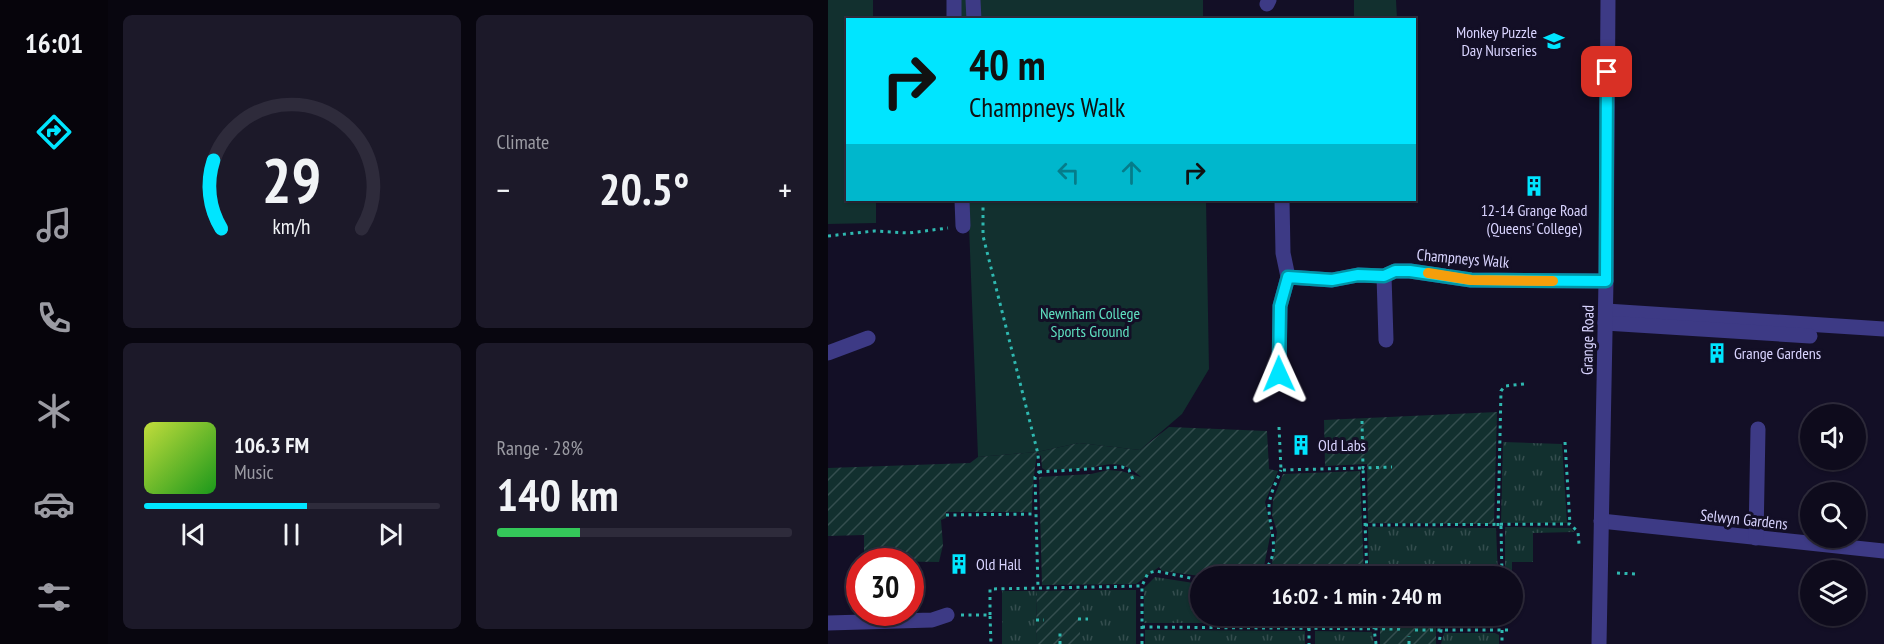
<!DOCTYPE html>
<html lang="en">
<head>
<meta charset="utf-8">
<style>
	body { margin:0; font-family:"PT Sans Narrow",sans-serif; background:#1c1929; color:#f1f3f6; height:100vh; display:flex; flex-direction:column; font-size:22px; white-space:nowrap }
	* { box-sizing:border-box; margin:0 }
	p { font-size:20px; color:#9b9ba3 }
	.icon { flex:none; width:33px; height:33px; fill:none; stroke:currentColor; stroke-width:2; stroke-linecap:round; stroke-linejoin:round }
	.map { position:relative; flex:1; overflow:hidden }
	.drawer { display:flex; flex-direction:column; gap:15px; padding:15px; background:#08060f; width:720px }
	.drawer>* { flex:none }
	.top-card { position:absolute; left:18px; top:18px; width:570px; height:183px; border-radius:0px; box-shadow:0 2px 4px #0004,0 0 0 2px #2e2b3b; background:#00e5ff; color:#111; overflow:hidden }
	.buttons { position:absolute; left:972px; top:404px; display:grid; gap:12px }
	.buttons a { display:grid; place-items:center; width:66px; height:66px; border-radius:50%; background:#0e0b1c; box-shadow:0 2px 4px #0004,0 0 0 2px #2e2b3b; font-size:30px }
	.speed { position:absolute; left:18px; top:548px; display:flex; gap:12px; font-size:30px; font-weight:700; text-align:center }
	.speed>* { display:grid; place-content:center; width:78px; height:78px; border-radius:50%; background:#0e0b1c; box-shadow:0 2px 4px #0004,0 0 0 2px #2e2b3b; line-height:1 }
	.speed .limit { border:9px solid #d22; background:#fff; color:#111 }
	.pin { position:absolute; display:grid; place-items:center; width:51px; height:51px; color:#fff; margin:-26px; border-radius:12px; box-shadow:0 3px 9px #0006 }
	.me { position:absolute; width:66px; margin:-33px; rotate:359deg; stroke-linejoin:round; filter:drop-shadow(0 0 4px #0008) }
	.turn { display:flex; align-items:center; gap:21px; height:126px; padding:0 24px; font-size:27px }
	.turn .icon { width:78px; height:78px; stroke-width:2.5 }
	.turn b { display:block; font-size:42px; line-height:51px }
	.lanes { display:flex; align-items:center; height:57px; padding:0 24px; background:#0003; justify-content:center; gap:30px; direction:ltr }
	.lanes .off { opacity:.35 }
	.big { font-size:45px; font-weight:600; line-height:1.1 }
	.drawer .card { flex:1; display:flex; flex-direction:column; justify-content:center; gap:9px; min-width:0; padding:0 21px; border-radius:9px; background:#1c1929 }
	.drawer .dial { align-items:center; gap:0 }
	.dial svg { height:156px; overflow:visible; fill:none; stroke:#2e2b3b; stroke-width:7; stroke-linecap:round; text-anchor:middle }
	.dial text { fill:#f1f3f6; stroke:none }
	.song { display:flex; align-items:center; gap:18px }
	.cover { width:72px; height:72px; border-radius:9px; background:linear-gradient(135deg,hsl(70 70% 55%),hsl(120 70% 35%)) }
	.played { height:6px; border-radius:3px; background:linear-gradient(90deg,#00e5ff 55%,#2e2b3b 55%) }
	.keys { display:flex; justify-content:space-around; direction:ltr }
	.heat { display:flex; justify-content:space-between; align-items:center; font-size:33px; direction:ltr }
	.charge { height:9px; border-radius:4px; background:linear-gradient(90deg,#34c759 28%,#2e2b3b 0) }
	.drawer .tiles { flex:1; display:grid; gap:15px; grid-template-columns:repeat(2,1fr) }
	.trip { position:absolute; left:362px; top:566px; width:333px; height:60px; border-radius:30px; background:#0e0b1c; box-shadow:0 2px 4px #0004,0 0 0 2px #2e2b3b; font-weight:600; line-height:60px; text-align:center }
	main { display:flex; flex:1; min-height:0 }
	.tab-bar { display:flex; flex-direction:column; width:108px; justify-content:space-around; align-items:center; background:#06040b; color:#9b9ba3 }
	.tab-bar .icon { width:42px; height:42px }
	.tab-bar .on { color:#00e5ff }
	.tab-bar b { font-size:27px; color:#f1f3f6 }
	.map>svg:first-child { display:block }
</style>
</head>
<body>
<main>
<nav class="tab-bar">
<b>16:01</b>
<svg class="icon on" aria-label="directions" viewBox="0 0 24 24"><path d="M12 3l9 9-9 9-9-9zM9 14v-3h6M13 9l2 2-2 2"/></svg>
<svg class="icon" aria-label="music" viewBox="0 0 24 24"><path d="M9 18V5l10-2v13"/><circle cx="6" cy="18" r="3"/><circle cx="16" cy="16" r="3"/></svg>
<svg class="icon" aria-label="phone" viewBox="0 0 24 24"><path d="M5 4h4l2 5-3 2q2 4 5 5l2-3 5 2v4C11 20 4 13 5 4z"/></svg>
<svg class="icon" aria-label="climate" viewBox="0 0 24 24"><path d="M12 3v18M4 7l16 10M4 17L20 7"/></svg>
<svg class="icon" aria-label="car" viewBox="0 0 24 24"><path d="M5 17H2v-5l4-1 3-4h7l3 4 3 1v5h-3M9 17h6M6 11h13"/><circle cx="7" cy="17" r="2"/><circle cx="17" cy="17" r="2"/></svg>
<svg class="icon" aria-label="filters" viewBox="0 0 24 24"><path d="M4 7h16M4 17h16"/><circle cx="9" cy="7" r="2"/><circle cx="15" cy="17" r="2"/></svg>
</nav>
<section class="drawer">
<div class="tiles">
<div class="card dial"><svg viewBox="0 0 100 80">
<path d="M14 69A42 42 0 1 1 86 69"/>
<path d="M14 69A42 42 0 0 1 10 34" stroke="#00e5ff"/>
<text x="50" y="56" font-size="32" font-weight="700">29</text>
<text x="50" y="72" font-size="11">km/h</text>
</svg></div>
<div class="card"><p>Climate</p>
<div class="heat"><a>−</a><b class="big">20.5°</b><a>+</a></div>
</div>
<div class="card">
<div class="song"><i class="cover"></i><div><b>106.3 FM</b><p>Music</p></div></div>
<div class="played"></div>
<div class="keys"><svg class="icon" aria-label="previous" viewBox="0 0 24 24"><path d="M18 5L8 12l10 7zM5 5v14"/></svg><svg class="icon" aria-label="pause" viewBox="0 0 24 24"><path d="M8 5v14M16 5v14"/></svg><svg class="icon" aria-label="next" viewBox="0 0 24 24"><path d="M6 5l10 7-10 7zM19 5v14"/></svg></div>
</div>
<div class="card"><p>Range · 28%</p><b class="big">140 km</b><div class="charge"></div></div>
</div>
</section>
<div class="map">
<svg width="1056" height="644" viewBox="0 0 1056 644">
	<defs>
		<pattern id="grass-tufts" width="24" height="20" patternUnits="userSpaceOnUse" patternTransform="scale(1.5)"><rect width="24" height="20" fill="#12302f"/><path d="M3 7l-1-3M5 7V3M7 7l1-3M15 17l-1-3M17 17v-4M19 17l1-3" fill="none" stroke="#344d4e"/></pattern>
		<pattern id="garden-furrows" width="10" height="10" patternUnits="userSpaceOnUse" patternTransform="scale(1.5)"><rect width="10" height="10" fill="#12302f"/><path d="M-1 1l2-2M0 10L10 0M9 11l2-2" fill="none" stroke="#344d4e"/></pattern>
	</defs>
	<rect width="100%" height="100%" fill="#130f26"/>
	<!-- grass -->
	<g fill="url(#grass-tufts)">
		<path d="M 675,442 L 734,444 L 739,523 L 673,523 Z"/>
		<path d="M 540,527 L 668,528 L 670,576 L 541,576 Z"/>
		<path d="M 677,527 L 743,528 L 746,532 L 705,533 L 705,562 L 684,562 L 684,576 L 677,576 Z"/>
		<path d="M 327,577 L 372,584 L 372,615 L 480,615 L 475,616 L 470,623 L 316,623 L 316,588 Z"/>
		<rect x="252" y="590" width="56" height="54"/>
		<path d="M 174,591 L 209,591 L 208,644 L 174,644 Z"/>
		<path d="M 483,615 L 532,615 L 530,625 L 491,624 L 489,617 Z"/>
		<path d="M 613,615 L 671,615 L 671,626 L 616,628 Z"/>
		<path d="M 317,630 L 477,631 L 477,644 L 317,644 Z"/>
		<path d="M 487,631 L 544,632 L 546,644 L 487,644 Z"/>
		<path d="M 616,633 L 667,633 L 671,635 L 671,644 L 613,644 Z"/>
	</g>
	<!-- park -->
	<g fill="#12302f">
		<path d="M 0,0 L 45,0 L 45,19 L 20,20 L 20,200 L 48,200 L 48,223 L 0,224 Z"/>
		<path d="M 132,0 L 375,0 L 375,19 L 133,19 Z"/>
		<path d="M 526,0 L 568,0 L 569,19 L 526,19 Z"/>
		<path d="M 140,200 L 378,200 L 381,369 L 354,414 L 312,450 L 251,443 L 209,452 L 150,457 Z"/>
	</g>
	<!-- garden -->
	<g fill="url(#garden-furrows)">
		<path d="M 669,412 L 666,522 L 664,524 L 540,523 L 539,464 L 497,466 L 496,420 Z"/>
		<path d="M 341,427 L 439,431 L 441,469 L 450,471 L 437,502 L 443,532 L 436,566 L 417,576 L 372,576 L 334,571 L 331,567 L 308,584 L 214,585 L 211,477 L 263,474 L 280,470 L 293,471 L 313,477 C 294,459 282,464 260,468 C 246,470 231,469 217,470 L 214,468 L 213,456 L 209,453 C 206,473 204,491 204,512 L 118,512 L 118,518 L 113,520 L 115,545 L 111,562 L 36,561 L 36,535 L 0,536 L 0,468 L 142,463 L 150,457 L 209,452 L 251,443 L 312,450 Z"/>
		<path d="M 532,471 L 536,576 L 451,576 L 444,564 L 449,532 L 444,515 L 445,500 L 455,474 Z"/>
		<path d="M 252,590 L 252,644 L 208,644 L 209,591 Z"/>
		<path d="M 555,615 L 605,615 L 608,617 L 608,644 L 552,644 L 552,618 Z"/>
	</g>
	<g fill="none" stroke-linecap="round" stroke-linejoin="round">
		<!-- path -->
		<g stroke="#2fb8b0" stroke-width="3" stroke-dasharray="3 4.5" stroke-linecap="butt">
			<path d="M 155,200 L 155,236 L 210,454 L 211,472 L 207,477 L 210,588"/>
			<path d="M 0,236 L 46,231 L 81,233 L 120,228"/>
			<path d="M 534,421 L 535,468 L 564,467"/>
			<path d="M 451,427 L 453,470 L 535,468 L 539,576"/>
			<path d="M 737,442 L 742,524"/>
			<path d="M 211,472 L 294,467 L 301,470 L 306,482"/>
			<path d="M 118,515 L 208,514"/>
			<path d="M 537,525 L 742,524 L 750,532 L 751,544"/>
			<path d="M 670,526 L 673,391 L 677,386 L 696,384"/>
			<path d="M 673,526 L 674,576"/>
			<path d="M 440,568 L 447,576"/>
			<path d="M 789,573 L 807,574"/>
			<path d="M 429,576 C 455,558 443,537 441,511 C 440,497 448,483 453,470"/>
			<path d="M 133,615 L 162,615 L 163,644"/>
			<path d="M 162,615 L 162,589 L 314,586 L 320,573 L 328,571 L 372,580"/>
			<path d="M 581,615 L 581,623"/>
			<path d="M 609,615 L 613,630 L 611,644"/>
			<path d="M 674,615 L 674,644"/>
			<path d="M 250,619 L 260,619"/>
			<path d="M 208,620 L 216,620"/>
			<path d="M 314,627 L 574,629"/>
			<path d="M 481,628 L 481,644"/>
			<path d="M 532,628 L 534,615"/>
			<path d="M 587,630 L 683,630"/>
			<path d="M 232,644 L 232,630"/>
			<path d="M 314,644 L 314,586"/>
			<path d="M 548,644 L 546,628 L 551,615"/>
			<path d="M 581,644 L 581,636"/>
		</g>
		<!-- minor -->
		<g stroke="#3d3a85" stroke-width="15">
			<path d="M 126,0 L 126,20"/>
			<path d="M 145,0 L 146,20"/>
			<path d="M 439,4 L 441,0"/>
			<path d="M 134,200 L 135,226"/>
			<path d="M 454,200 L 455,253 L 460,277 L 504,280 L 530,275 L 556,276 L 567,271 L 582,271 L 643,280 L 778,281"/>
			<path d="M 556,276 L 558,340"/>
			<path d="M 778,311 L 1056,329"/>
			<path d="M 777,323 L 982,336"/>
			<path d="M 0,353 L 40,338"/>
			<path d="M 451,374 L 452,306 L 460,277"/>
			<path d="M 773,521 L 1056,551"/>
			<path d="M 928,538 L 930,429"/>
			<path d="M 0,623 L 104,620 L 119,615"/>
			<path d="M 771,644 L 778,281 L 780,0"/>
		</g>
	</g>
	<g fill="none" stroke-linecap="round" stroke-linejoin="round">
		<!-- route casing -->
		<g stroke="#0095a6" stroke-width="15">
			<path id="route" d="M 451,374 L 452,306 L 460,277 L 504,280 L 530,275 L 556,276 L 567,271 L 582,271 L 643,280 L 778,281 L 779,72"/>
		</g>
		<!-- route -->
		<use href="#route" stroke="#00e5ff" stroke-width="10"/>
		<!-- slow -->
		<path stroke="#f59e0b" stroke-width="10" d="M 600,273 L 643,280 L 725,281"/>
	</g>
	<!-- icons -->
	<defs>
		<g id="school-bare" transform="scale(1.62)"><path d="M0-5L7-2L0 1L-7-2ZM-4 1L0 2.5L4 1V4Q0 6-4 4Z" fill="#00e5ff" stroke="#130f26" stroke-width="2.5" paint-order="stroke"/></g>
		<g id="building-bare" transform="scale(1.62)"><path d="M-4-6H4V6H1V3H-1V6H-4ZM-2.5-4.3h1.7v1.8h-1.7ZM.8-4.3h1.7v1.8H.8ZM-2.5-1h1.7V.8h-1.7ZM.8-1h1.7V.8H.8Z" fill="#00e5ff" stroke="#130f26" stroke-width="2.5" paint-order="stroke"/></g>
	</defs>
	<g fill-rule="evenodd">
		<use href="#school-bare" x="726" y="41"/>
		<use href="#building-bare" x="706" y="186"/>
		<use href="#building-bare" x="889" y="353"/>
		<use href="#building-bare" x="473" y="445"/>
		<use href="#building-bare" x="131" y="564"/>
	</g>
	<g text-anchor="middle" stroke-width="6" stroke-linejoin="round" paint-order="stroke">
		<!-- poi labels -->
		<g font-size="16" fill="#d9d4ff" stroke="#130f26" text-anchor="start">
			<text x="709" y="38" text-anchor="end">Monkey Puzzle<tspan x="709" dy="18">Day Nurseries</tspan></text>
			<text x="706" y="216" text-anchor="middle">12-14 Grange Road<tspan x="706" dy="18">(Queens' College)</tspan></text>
			<text x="906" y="359">Grange Gardens</text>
			<text x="490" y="451">Old Labs</text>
			<text x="148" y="570">Old Hall</text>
		</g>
		<!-- street labels -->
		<g font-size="16" fill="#d9d4ff" stroke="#130f26">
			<text transform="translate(635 258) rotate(5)" y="6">Champneys Walk</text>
			<text transform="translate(759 340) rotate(-89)" y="6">Grange Road</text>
			<text transform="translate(916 519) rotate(6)" y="6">Selwyn Gardens</text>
		</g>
		<!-- park labels -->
		<g font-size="16" fill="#5fe0c0" stroke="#130f26">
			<text x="262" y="319">Newnham College<tspan x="262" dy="18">Sports Ground</tspan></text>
		</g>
	</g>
</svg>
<div class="buttons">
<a><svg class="icon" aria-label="sound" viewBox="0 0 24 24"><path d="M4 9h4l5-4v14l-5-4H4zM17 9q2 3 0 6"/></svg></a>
<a><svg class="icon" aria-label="search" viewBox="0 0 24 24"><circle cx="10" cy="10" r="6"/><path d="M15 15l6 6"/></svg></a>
<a><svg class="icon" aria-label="layers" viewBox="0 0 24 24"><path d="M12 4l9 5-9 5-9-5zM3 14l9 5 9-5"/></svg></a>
</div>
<div class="speed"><div class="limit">30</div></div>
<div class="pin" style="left:779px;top:72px;background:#d93025"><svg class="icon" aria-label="arrive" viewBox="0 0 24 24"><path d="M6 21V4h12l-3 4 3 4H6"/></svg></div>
<svg class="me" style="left:451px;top:374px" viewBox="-20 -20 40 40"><path d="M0-17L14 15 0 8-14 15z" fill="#00e5ff" stroke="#fff" stroke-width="4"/></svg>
<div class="trip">16:02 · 1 min · 240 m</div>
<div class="top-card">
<div class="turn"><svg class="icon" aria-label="right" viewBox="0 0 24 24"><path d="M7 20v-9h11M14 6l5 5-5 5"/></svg><div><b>40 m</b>Champneys Walk</div></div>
<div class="lanes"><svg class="icon off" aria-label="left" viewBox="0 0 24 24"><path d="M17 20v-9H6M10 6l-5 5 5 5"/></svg><svg class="icon off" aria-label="ahead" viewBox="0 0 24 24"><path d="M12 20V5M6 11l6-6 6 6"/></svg><svg class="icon" aria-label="right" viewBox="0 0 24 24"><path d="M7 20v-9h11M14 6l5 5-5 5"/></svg></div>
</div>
</div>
</main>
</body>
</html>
